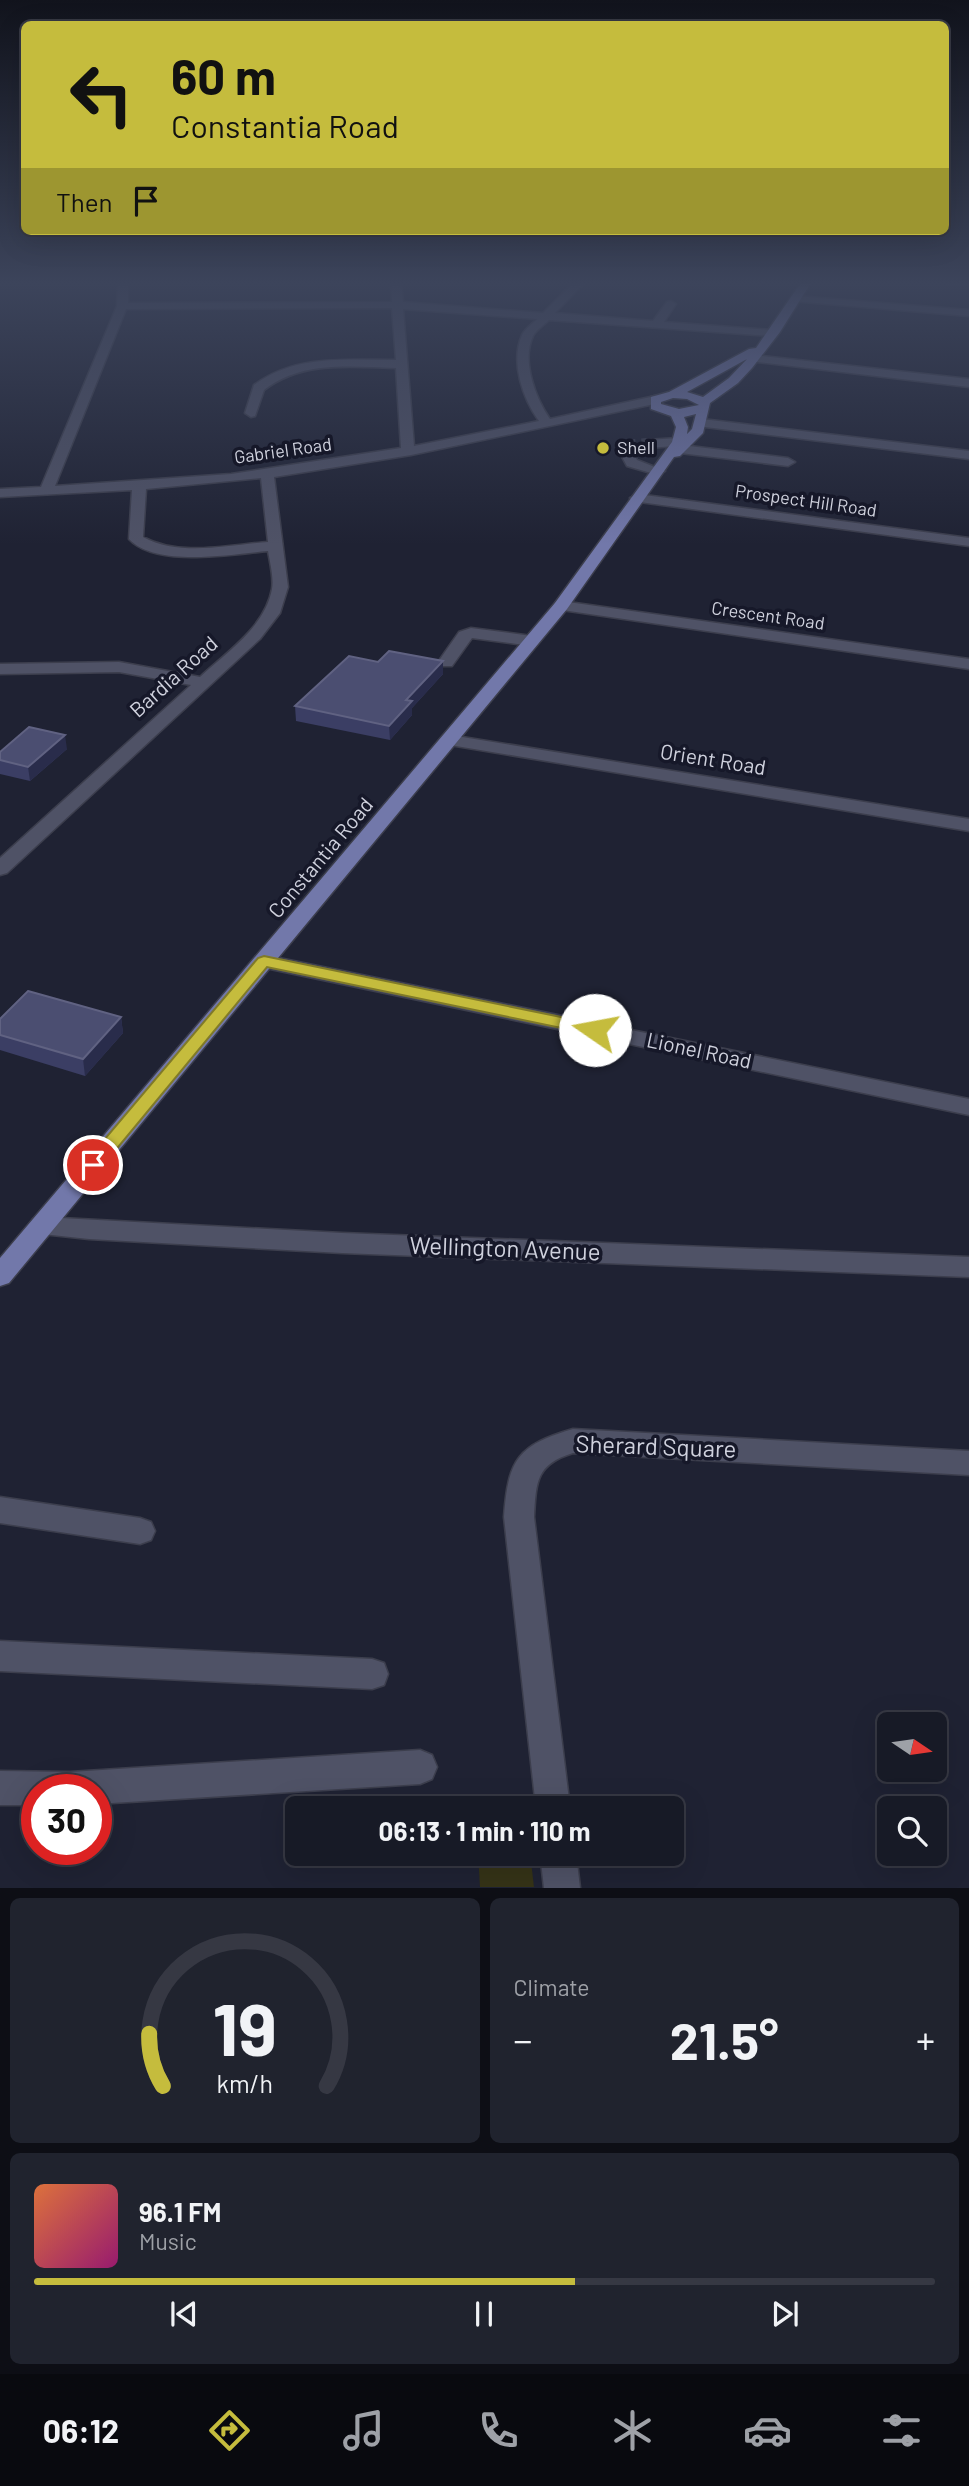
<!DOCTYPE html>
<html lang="en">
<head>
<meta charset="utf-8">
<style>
	body { margin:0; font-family:Barlow,sans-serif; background:#20232e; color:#f1f3f6; height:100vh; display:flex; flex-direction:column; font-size:26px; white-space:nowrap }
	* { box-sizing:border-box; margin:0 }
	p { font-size:23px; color:#9ea1a7 }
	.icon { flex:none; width:38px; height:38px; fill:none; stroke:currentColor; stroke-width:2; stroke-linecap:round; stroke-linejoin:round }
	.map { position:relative; height:1888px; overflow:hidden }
	.sheet { display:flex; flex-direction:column; gap:10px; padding:10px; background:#0d0e15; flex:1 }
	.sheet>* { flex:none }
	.hud { position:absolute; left:21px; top:21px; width:928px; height:214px; border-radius:10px; box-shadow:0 7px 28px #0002,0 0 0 2px #363843; background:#c5bc3d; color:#111; overflow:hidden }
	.needle { width:46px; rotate:103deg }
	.buttons { position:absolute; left:877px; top:1712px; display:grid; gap:14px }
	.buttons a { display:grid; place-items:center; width:70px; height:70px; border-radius:10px; background:#171a26; box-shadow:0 7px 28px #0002,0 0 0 2px #363843; font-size:35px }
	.speed { position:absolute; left:21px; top:1774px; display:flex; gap:14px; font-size:35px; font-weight:700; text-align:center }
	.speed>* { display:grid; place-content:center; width:91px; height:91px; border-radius:50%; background:#171a26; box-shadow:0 7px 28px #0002,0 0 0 2px #363843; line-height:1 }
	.speed .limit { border:10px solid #d22; background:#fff; color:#111 }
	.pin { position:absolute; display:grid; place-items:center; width:60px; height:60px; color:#fff; margin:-30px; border:4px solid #fff; border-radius:50%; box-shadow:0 2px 7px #0007 }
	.me { position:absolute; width:77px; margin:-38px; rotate:282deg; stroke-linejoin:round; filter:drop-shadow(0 0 5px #0008) }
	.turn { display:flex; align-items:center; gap:24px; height:147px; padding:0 35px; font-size:32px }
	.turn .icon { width:91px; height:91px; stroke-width:2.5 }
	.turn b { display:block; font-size:49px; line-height:60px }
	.then { display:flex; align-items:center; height:66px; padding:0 35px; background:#0003; gap:14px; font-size:26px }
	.big { font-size:52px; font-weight:700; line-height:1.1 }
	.sheet .tile { flex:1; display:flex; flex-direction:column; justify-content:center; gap:10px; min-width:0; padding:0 24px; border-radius:10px; background:#20232e }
	.sheet .dial { align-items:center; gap:0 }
	.dial svg { height:182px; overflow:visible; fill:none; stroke:#363843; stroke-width:7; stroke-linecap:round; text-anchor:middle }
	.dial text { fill:#f1f3f6; stroke:none }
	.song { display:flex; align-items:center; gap:21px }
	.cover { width:84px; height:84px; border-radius:10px; background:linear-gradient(135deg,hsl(20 70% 55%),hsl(320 70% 35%)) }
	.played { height:7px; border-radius:4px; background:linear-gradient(90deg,#c5bc3d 60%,#363843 60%) }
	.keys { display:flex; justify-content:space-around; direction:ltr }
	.heat { display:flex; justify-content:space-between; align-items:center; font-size:38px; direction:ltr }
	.sheet .tiles { flex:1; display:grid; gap:10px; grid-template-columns:1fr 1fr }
	.tile:last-child { grid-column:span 2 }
	.trip { position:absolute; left:285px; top:1796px; width:399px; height:70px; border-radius:10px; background:#171a26; box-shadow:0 7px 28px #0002,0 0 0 2px #363843; font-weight:700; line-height:70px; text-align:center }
	.dock { display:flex; height:112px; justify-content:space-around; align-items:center; background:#090a0f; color:#9ea1a7 }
	.dock .icon { width:49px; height:49px }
	.dock .selected { color:#c5bc3d }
	.dock b { font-size:32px; color:#f1f3f6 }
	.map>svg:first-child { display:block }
</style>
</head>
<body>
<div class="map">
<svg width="969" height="1888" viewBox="0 0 969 1888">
	<rect width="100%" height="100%" fill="#1f2233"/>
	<!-- green -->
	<path fill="#353317" d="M 478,1853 L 530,1853 L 534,1887 L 480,1887 Z"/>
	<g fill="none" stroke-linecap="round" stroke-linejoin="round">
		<!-- minor-tunnel -->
		<path stroke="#393c4c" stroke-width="12" stroke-dasharray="12 6" stroke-linecap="butt" d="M 627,453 L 635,445 L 647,444"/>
		<!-- minor casing -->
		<g stroke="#3c3e4d" stroke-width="3">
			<g id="minor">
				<path d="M 118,281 L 128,281 L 128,303 L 392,302 L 391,281 L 401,281 L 403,302 L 543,313 L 575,281 L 586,281 L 555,313 L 653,321 L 667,302 L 671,301 L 676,304 L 664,322 L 772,330 L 778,333 L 772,336 L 549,320 C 544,325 536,330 533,336 C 521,361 536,399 550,419 L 655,396 L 661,400 L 659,403 L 411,455 L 274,477 L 288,587 L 280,613 L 260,639 L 7,873 L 0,875 L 0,858 L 191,685 L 119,672 L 0,674 L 0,664 L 119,662 L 200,677 C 227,652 265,627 272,589 C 274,578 270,563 268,551 C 232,554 156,568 129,539 L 132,490 L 0,497 L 0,489 L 41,487 L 117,306 ZM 392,308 L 396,360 C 346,360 296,354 254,385 L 245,413 L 251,417 L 255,416 L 264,390 C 303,360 350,367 396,368 L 401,448 L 231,474 L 55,486 L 126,309 ZM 403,309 L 537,319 C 532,324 525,329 522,335 C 510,362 523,399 539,421 L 414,446 ZM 261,478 L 268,542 C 228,545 180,557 143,537 L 146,489 Z"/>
				<path d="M 942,281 L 969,281 L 969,285 L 947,284 Z"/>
				<path d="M 796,296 L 969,310 L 969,316 L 792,301 L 792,297 Z"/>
				<path d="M 753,355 L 969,379 L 969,387 L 749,361 L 749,357 Z"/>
				<path d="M 702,419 L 969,451 L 969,459 L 697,426 L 696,423 Z"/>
				<path d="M 678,438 L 685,442 L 681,445 L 788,458 L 795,462 L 788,466 L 680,453 L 673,449 L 676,446 L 647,448 L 640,444 L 647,440 Z"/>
				<path d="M 627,449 L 632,450 L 637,460 L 665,471 L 658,475 L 627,466 L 620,453 Z"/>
				<path d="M 637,494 L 969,538 L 969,546 L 632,501 L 630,498 Z"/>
				<path d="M 561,601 L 969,659 L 969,669 L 555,609 L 553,606 L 555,603 Z"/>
				<path d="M 471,628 L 532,636 L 540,641 L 532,646 L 472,638 L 452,666 L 440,666 L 438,662 L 459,632 Z"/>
				<path d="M 450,735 L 969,819 L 969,831 L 444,744 L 441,740 L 444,736 Z"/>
				<path d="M 264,955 L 969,1099 L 969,1115 L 256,966 L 253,961 L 256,956 Z"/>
				<path d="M 42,1217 L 342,1233 L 969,1257 L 969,1277 L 342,1253 L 89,1239 L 33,1233 L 29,1226 L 33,1219 Z"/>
				<path d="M 573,1429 L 969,1451 L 969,1475 L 573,1453 C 536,1464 536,1482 534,1517 L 570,1808 L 536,1808 L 504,1517 C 508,1459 518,1445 573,1429 Z"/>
				<path d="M 0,1497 L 140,1518 L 151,1522 L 155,1531 L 151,1540 L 140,1544 L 0,1523 Z"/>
				<path d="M 0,1641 L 372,1659 L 384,1663 L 388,1674 L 384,1685 L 372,1689 L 0,1671 Z"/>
				<path d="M 420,1750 L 432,1755 L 437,1767 L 432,1779 L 420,1784 L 96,1804 L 96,1790 L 37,1790 L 37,1805 L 0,1805 L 0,1771 L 70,1772 Z"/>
				<path d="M 540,1853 L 576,1853 L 580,1888 L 544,1888 Z"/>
			</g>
		</g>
		<!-- major casing -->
		<g stroke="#3c3e4d" stroke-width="3">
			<path id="major" d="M 802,281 L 812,281 L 780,332 L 752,368 L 738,383 L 710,403 L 703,433 L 680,456 L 674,457 L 567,609 L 9,1283 L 0,1286 L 0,1258 L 555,603 L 672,442 L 676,427 L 671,416 L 651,409 L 651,397 L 669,392 L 749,349 L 756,348 ZM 747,359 L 729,378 L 703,397 L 687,392 ZM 673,398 L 687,399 L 699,405 L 679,409 L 661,404 L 661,402 ZM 696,414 L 692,429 L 687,434 L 688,427 L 684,417 Z"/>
		</g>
		<!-- minor -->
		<use href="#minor" fill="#4f5266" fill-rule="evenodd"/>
		<!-- major -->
		<use href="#major" fill="#7278aa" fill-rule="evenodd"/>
	</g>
	<!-- wall -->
	<g fill="#3b3e64">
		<path d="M 443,661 L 443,674 L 412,708 L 412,715 L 390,740 L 296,721 L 295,706 L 378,662 Z"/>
		<path d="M 67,749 L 30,781 L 0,774 L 0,752 Z"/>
		<path d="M 121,1017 L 123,1033 L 85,1076 L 0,1050 L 0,1019 Z"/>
	</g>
	<!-- shaded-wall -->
	<g fill="#292c4b">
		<path d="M 443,661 L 443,674 L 412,708 L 412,715 L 390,740 L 389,726 L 406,700 Z"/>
		<path d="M 65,735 L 67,749 L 30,781 L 28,767 Z"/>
		<path d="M 121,1017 L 123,1033 L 85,1076 L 83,1059 Z"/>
	</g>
	<!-- building -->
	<g fill="#4b4e71" stroke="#606282" stroke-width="2">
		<path d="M 389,651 L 443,661 L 406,700 L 412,701 L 389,726 L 295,706 L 349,656 L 378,662 Z"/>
		<path d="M 29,727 L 65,735 L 28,767 L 0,760 L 0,752 Z"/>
		<path d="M 28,991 L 121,1017 L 83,1059 L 0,1035 L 0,1019 Z"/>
	</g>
	<!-- sky -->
	<linearGradient id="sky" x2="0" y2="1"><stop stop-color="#11131c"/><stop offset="0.52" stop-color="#3c445b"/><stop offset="1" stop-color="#3c445b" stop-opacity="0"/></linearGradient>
	<rect width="969" height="545" fill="url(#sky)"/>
	<!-- route -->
	<path fill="#c5bc3d" stroke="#807a28" stroke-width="2" d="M 264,956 L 595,1024 L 603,1030 L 595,1035 L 267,967 L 100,1169 L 87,1169 L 84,1165 L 87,1160 L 258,958 Z"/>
	<!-- markers -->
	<circle fill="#c5bc3d" stroke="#161829" stroke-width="2.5" cx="603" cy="448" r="7"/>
	<g text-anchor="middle" stroke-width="7" stroke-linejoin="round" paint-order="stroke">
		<!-- far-poi labels -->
		<g font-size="18" fill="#cfd1dd" stroke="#161829" text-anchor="start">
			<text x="617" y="454">Shell</text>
		</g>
		<!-- far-street labels -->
		<g font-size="18" fill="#cfd1dd" stroke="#161829">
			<text transform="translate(283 451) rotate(-8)" y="6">Gabriel Road</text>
			<text transform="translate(806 501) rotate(8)" y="6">Prospect Hill Road</text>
			<text transform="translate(768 616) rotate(8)" y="6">Crescent Road</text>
		</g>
		<!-- street labels -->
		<g font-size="21" fill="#cfd1dd" stroke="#161829">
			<text transform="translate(174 677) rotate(-42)" y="7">Bardia Road</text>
			<text transform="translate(713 760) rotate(9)" y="7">Orient Road</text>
			<text transform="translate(321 858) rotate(-50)" y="7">Constantia Road</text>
			<text transform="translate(699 1051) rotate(12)" y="7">Lionel Road</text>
		</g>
		<!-- near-street labels -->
		<g font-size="24" fill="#cfd1dd" stroke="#161829">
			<text transform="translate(505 1249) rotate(2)" y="8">Wellington Avenue</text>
			<text transform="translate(656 1447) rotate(2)" y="8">Sherard Square</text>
		</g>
	</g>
</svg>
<div class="buttons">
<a><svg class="needle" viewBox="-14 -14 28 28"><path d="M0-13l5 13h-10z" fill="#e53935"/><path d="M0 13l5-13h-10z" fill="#9ea1a7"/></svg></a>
<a><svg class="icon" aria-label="search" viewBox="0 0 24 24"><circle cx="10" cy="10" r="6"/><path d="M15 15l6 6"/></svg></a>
</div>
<div class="speed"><div class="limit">30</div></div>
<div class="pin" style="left:93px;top:1165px;background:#d93025"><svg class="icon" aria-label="arrive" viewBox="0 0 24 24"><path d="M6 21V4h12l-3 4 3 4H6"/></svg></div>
<svg class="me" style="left:595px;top:1030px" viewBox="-20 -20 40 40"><circle r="19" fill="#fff"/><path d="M0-13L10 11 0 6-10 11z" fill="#c5bc3d"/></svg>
<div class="trip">06:13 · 1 min · 110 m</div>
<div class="hud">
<div class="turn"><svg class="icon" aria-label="left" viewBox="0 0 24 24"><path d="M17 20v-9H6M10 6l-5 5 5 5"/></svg><div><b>60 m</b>Constantia Road</div></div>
<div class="then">Then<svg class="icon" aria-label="arrive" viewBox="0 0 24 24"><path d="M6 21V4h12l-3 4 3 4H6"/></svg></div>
</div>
</div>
<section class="sheet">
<div class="tiles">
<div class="tile dial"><svg viewBox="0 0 100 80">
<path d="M14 69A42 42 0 1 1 86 69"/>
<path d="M14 69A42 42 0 0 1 8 46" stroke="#c5bc3d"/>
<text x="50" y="56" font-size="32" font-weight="700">19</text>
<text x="50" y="72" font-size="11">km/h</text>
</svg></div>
<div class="tile"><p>Climate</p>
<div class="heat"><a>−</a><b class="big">21.5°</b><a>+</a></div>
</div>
<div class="tile">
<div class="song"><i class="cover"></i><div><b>96.1 FM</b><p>Music</p></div></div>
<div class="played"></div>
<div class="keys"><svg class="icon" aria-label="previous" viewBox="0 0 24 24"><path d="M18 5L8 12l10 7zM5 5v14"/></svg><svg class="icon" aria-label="pause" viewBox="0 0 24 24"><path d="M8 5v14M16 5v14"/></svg><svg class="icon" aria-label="next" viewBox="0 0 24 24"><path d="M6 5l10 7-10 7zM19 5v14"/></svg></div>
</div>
</div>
</section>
<nav class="dock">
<b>06:12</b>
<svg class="icon selected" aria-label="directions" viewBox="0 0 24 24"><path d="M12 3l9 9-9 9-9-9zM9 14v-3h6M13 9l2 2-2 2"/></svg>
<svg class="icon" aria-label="music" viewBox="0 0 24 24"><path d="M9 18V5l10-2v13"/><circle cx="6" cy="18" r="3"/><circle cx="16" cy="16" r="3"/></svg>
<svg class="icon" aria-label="phone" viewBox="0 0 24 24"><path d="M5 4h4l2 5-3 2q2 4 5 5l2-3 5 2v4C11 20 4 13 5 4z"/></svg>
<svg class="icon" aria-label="climate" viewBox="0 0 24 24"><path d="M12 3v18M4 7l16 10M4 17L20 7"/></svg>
<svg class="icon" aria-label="car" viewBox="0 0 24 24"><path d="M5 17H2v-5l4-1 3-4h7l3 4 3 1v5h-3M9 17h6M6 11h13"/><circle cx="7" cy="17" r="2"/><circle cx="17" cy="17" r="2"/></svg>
<svg class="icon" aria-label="filters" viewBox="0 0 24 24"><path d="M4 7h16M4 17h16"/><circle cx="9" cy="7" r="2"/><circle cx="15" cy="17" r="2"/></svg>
</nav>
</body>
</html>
